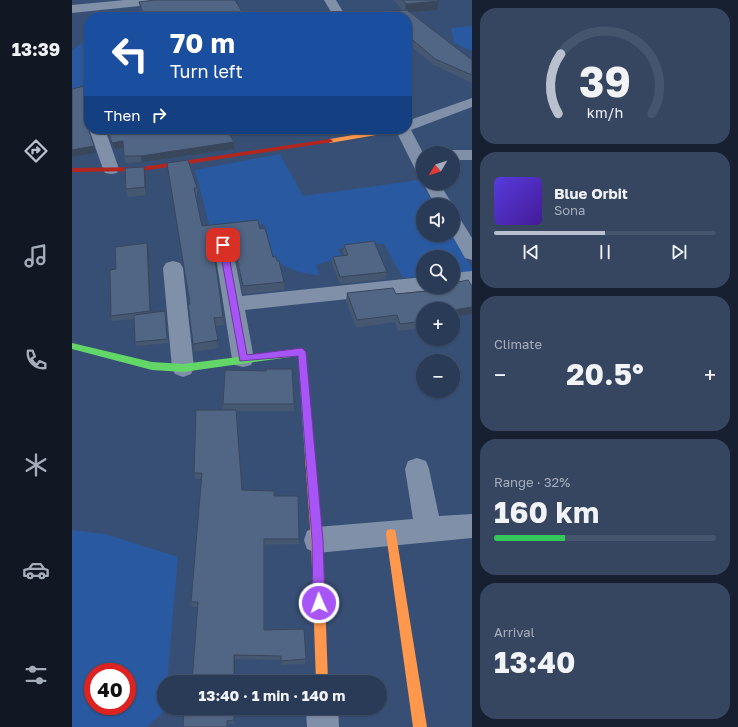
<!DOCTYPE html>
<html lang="en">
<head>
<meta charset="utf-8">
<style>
	body { margin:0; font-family:"Golos Text",sans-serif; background:#364661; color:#f1f3f6; height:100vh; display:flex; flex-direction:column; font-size:15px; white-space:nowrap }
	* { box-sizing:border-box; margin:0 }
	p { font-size:13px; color:#a5adba }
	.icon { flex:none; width:22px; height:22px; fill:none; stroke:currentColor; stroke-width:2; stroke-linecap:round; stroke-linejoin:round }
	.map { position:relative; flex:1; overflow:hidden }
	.sheet { display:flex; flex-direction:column; gap:8px; padding:8px; background:#172030; width:266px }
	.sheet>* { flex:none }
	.guide { position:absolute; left:12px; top:12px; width:328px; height:122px; border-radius:16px; box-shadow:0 1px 3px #0004,0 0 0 1px #46556e; background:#1a4fa0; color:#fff; overflow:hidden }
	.needle { width:26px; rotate:231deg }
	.tools { position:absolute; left:344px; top:146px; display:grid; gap:8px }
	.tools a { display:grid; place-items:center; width:44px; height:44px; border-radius:50%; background:#2a3b58; box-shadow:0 1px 3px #0004,0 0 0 1px #46556e; font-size:20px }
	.speed { position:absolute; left:12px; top:663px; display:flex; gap:8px; font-size:20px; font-weight:700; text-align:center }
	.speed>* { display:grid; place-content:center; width:52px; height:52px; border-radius:50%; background:#2a3b58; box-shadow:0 1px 3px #0004,0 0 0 1px #46556e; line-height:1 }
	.speed .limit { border:6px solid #d22; background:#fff; color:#111 }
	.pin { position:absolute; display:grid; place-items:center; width:34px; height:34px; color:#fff; margin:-17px; border-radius:8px; box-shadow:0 2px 6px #0006 }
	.me { position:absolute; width:44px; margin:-22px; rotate:358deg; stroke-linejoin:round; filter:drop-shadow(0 0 3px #0008) }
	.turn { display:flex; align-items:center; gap:14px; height:84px; padding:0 20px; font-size:18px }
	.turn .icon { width:52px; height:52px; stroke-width:2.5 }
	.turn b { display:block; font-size:28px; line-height:34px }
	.then { display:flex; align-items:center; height:38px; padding:0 20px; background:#0003; gap:8px; font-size:15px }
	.big { font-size:30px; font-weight:700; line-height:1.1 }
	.sheet .widget { flex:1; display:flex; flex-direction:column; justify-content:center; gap:6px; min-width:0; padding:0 14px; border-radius:16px; background:#364661 }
	.sheet .dial { align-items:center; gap:0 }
	.dial svg { height:104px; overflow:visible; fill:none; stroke:#46556e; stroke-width:7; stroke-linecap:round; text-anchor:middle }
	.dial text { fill:#f1f3f6; stroke:none }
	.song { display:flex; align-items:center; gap:12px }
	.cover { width:48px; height:48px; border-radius:6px; background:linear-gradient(135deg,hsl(250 70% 55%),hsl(260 70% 35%)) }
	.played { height:4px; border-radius:2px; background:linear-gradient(90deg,#b9c1cf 50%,#46556e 50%) }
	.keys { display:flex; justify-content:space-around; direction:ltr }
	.heat { display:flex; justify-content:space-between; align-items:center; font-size:22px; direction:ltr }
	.charge { height:6px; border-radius:3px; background:linear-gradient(90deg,#34c759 32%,#46556e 0) }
	.trip { position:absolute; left:85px; top:675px; width:230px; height:40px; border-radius:20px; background:#2a3b58; box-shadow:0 1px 3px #0004,0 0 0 1px #46556e; font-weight:700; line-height:40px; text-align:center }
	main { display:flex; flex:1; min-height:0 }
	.menu { display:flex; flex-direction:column; width:72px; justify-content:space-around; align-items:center; background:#111823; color:#a5adba }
	.menu .icon { width:28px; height:28px }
	.menu .on { color:#b9c1cf }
	.menu b { font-size:18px; color:#f1f3f6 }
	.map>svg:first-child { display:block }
</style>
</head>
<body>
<main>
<nav class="menu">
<b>13:39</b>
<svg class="icon on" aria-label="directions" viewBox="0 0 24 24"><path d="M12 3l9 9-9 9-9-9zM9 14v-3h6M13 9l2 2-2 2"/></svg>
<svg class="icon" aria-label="music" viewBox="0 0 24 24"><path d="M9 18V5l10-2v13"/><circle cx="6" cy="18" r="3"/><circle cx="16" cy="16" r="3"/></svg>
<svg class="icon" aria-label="phone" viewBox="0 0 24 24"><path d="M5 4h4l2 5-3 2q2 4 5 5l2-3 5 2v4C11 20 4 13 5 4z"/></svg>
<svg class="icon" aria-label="climate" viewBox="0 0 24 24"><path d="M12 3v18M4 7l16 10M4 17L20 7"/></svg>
<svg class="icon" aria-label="car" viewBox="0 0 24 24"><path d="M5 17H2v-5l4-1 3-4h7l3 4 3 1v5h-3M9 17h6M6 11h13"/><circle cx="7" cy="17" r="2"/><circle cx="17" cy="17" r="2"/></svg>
<svg class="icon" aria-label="filters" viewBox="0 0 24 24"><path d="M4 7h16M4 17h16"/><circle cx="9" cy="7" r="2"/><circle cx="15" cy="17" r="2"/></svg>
</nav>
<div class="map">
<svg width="400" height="727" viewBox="0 0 400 727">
	<rect width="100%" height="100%" fill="#384f75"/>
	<!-- green -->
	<g fill="#2959a0" fill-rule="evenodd">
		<path d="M 400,26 L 400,51 L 382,43 L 379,28 Z"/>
		<path d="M 17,38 L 17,88 L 0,92 L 0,50 Z"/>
		<path d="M 208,154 L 231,196 L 347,180 L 362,205 L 351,205 L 351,235 L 380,235 L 400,269 L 400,273 L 381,274 L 381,257 L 351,257 L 351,276 L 331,278 L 312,244 L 297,243 L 266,249 L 270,257 L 244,265 L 248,275 C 235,275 210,269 202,257 C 197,249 195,234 192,224 L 138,227 L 123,170 Z"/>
		<path d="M 0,530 L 33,534 L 106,557 L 95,682 L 92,682 L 93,710 L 75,727 L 0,727 ZM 21,672 L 55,672 L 55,706 L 21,706 Z"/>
	</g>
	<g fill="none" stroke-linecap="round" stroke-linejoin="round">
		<!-- street -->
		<g fill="#7f90a8" fill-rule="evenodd">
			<path d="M 53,0 L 93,0 L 87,4 L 0,13 L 0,5 Z"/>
			<path d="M 252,0 L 264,0 L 274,17 L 262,17 Z"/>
			<path d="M 400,98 L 400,107 L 339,130 L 351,153 L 351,174 L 345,173 L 323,129 L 335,129 L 335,121 Z"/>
			<path d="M 17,129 L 33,129 L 47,169 L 45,173 L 39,174 L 33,173 L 31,169 Z"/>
			<path d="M 381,150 L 400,150 L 400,160 L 381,160 L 381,153 L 374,153 Z"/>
			<path d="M 351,183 L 367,183 L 381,205 L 363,205 Z"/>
			<path d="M 381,215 L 387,217 L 400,238 L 400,260 L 393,258 L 380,235 Z"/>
			<path d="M 151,239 L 158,241 L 160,245 L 170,296 L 351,277 L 351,287 L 359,287 L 351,291 L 173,310 L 182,359 L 179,365 L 171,367 L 163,365 L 160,359 L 142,245 L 144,241 Z"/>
			<path d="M 101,261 L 108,263 L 111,268 L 122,368 L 119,374 L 111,377 L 103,374 L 100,368 L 91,268 L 94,263 Z"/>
			<path d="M 400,271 L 400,285 L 381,287 L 381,273 Z"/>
			<path d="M 345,458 L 354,461 L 357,469 L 367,516 L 400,514 L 400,538 L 245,553 L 235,549 L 232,540 L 235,531 L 245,527 L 341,519 L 333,469 L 336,461 Z"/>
			<path d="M 234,708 L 266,708 L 267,727 L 235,727 Z"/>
		</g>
		<!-- fast -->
		<path fill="#63d668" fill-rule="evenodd" d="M 0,343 L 80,362 L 111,364 L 230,349 L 233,350 L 243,457 L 242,460 L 238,461 L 234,460 L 233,457 L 226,356 L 111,372 L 80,370 L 0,349 Z"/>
		<!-- slow -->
		<g fill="#ff974d" fill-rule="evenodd">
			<path d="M 316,129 L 330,129 L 327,131 L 258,143 L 255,141 L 258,139 Z"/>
			<path d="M 238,453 L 242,454 L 243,457 L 251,540 L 256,682 L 244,682 L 239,540 L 233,457 L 234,454 Z"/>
			<path d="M 319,529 L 323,530 L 324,534 L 355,727 L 341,727 L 314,534 L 315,530 Z"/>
		</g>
		<!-- jam -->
		<path fill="#b3261e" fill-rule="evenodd" d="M 258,139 L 261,141 L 260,142 L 70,171 L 0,172 L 0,168 L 70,167 Z"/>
	</g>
	<!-- wall -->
	<g fill="#465772">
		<path d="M 322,0 L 366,0 L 365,10 L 339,12 L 400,60 L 400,83 L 362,65 L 335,43 L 335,17 L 306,17 L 307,12 L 330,10 Z"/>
		<path d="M 67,2 L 173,17 L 72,17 L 68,7 Z"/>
		<path d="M 17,85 L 17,128 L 16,128 L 24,153 L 0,157 L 0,89 Z"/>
		<path d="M 34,129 L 154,129 L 162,149 L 70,162 L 54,163 L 52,156 L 52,148 L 42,149 Z"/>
		<path d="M 95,163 L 125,188 L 125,196 L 124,197 L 130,226 L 188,229 L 201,257 L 205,261 L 212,282 L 212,290 L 171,294 L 159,240 L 151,238 L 144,240 L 141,245 L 152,325 L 143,326 L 146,348 L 122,352 L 118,304 Z"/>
		<path d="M 74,175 L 74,195 L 56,197 L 54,189 Z"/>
		<path d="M 272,245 L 315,272 L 313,279 L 268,284 L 260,264 L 261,257 L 272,256 L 271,252 Z"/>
		<path d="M 77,249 L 79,313 L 93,311 L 96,343 L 64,346 L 63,342 L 62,319 L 40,321 L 39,316 L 44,269 Z"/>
		<path d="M 400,286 L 400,314 L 381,317 L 351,309 L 351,328 L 326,331 L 323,322 L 284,328 L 274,301 L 275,293 L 324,294 L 372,289 L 373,287 Z"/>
		<path d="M 151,404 L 222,404 L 222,411 L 165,411 L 170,490 L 202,496 L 227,539 L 227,544 L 193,545 L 193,630 L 234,659 L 233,664 L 209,665 L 209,660 L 163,659 L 163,682 L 114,682 L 120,682 L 126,607 L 120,607 L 119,602 L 129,479 L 123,479 L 122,473 L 151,410 Z"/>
		<path d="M 163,708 L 163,724 L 156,724 L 156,727 L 111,727 Z"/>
	</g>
	<!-- shaded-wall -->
	<g fill="#39475c">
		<path d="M 367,1 L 365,10 L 333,13 L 334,4 Z"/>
		<path d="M 51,141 L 53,148 L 42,149 L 40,143 Z"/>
		<path d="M 162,142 L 162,149 L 70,162 L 69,156 Z"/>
		<path d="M 22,146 L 24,153 L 0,157 L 0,150 Z"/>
		<path d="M 72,167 L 74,175 L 74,195 L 73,187 Z"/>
		<path d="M 151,229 L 151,238 L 144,240 L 141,245 L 140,237 L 143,231 Z"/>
		<path d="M 75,243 L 77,249 L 79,316 L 78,311 Z"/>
		<path d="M 400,307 L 400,314 L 381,317 L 381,310 Z"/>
		<path d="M 162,655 L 163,659 L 163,682 L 162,682 Z"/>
		<path d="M 162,708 L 163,708 L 163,724 L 162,720 Z"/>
	</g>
	<!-- building -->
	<g fill="#516584" stroke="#39475c">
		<path d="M 83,0 L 163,0 L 173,17 L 73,17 L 67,2 Z"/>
		<path d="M 331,0 L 366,0 L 367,1 L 334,4 Z"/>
		<path d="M 335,10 L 400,60 L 400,75 L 363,59 L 335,35 L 335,17 L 313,17 L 307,12 Z"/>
		<path d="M 17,85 L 17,122 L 14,122 L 22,146 L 0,150 L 0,89 Z"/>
		<path d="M 35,129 L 154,129 L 162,142 L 69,156 L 52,156 L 51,141 L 40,143 Z"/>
		<path d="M 116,160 L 125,188 L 122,188 L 130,226 L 186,220 L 188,229 L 193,228 L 201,257 L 204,257 L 205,261 L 207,261 L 212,282 L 171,286 L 159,232 L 151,229 L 143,231 L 140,237 L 151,317 L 142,318 L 146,340 L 121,344 L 116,304 L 118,304 L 95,163 Z"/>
		<path d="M 72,167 L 73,187 L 54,189 L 53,168 Z"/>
		<path d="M 302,241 L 315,272 L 268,277 L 261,257 L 276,255 L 272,245 Z"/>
		<path d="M 75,243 L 78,311 L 39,316 L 38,270 L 44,269 L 43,247 Z"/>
		<path d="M 396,280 L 400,286 L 400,307 L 381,310 L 381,309 L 351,309 L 351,321 L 328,324 L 325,315 L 285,320 L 275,293 L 321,288 L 324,294 L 377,289 L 376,287 L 381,287 L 381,283 Z"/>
		<path d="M 93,311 L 95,339 L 63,342 L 62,315 Z"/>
		<path d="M 194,369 L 220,369 L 222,404 L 151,404 L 153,370 L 194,371 Z"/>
		<path d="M 124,410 L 164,410 L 170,490 L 202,491 L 202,496 L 226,496 L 227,539 L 192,539 L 192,630 L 232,629 L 234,659 L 209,661 L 209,656 L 162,655 L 162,682 L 114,682 L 120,682 L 126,602 L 119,602 L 130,473 L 122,473 Z"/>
		<path d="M 112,708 L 162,708 L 162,720 L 155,721 L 155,727 L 111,727 Z"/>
	</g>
	<!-- route -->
	<path fill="#a855f7" stroke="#6d37a1" d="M 151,242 L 155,245 L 175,355 L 230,348 L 234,352 L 251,540 L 253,603 L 252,608 L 247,609 L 243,608 L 241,603 L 240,540 L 226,356 L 168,361 L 147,245 Z"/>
</svg>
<div class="tools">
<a><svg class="needle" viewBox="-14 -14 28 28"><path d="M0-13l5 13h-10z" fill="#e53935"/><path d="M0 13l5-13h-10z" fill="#a5adba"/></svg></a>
<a><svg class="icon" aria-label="sound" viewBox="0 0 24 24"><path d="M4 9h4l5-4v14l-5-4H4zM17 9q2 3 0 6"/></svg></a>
<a><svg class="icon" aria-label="search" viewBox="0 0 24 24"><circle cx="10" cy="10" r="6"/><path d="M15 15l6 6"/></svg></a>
<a>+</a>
<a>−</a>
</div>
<div class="speed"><div class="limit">40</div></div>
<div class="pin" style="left:151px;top:245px;background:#d93025"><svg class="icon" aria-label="arrive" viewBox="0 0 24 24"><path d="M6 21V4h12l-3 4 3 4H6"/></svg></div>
<svg class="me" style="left:247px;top:603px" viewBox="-20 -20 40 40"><circle r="17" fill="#a855f7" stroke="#fff" stroke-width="3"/><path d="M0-11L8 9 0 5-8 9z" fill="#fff"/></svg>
<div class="trip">13:40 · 1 min · 140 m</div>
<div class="guide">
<div class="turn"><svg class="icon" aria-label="left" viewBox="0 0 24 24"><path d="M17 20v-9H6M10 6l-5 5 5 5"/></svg><div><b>70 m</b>Turn left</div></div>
<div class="then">Then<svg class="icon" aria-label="right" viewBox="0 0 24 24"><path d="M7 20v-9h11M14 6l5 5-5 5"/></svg></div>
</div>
</div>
<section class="sheet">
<div class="widget dial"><svg viewBox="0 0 100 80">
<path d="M14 69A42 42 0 1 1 86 69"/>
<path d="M14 69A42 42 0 0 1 16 23" stroke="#b9c1cf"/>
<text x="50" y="56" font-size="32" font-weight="700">39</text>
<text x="50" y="72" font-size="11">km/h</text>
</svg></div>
<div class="widget">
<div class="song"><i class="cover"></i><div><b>Blue Orbit</b><p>Sona</p></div></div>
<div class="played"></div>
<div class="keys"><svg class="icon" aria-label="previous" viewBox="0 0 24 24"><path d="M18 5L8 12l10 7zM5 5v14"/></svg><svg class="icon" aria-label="pause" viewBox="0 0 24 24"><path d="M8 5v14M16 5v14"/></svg><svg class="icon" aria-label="next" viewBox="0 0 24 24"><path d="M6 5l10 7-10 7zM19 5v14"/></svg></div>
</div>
<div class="widget"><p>Climate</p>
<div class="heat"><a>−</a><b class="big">20.5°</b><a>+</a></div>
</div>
<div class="widget"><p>Range · 32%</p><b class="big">160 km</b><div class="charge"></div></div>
<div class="widget"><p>Arrival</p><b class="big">13:40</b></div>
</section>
</main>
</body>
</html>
